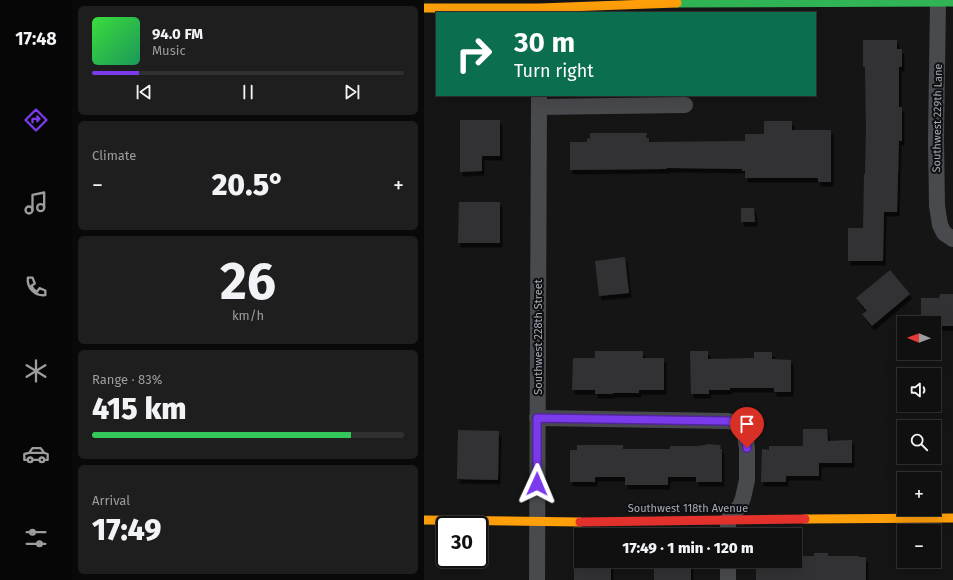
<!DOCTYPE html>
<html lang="en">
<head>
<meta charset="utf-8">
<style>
	body { margin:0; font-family:"Fira Sans",sans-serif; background:#1e1e1e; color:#f1f3f6; height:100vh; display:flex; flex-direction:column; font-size:15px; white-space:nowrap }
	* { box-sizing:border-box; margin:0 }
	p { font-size:13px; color:#9c9d9f }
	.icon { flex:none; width:22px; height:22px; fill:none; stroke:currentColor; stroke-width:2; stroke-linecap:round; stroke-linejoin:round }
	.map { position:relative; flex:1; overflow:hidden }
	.panel { display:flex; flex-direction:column; gap:6px; padding:6px; background:#090909; width:352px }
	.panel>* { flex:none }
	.hud { position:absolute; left:12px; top:12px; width:380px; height:84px; border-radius:0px; box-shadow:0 4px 16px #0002,0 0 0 1px #303030; background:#0b6e4f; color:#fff; overflow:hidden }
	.needle { width:26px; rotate:271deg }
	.fabs { position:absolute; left:473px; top:316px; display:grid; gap:8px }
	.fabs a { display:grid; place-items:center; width:44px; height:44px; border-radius:0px; background:#101010; box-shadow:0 4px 16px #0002,0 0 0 1px #303030; font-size:20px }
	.speed { position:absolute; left:12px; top:516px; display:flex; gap:8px; font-size:20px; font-weight:700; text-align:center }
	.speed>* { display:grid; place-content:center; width:52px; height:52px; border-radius:50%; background:#101010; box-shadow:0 4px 16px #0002,0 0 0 1px #303030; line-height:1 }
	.speed .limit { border:2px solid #111; border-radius:6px; background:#fff; color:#111 }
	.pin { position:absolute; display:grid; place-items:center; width:34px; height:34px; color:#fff; margin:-41px -17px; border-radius:50% 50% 50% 0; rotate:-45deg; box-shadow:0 0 4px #0007 }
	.pin .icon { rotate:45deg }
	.me { position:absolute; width:44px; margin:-22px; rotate:1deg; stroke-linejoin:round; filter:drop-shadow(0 0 3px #0008) }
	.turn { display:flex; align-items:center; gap:14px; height:84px; padding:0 12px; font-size:18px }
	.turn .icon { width:52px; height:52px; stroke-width:2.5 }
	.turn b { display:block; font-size:28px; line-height:34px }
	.big { font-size:30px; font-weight:800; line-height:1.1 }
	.panel .tile { flex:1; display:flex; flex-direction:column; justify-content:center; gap:6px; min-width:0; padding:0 14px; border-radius:6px; background:#1e1e1e }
	.panel .dial { align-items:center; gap:0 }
	.dial b { font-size:52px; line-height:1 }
	.song { display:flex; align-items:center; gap:12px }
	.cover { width:48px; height:48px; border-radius:6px; background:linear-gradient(135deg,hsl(120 70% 55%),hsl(150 70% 35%)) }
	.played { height:4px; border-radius:2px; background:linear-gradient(90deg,#7c3aed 15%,#303030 15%) }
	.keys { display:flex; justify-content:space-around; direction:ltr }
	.heat { display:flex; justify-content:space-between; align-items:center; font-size:22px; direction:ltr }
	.charge { height:6px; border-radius:3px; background:linear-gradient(90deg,#34c759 83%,#303030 0) }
	.trip { position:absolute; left:150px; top:528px; width:228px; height:40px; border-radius:0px; background:#101010; box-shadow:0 4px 16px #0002,0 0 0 1px #303030; font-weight:800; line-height:40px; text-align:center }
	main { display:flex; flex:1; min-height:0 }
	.tab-bar { display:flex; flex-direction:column; width:72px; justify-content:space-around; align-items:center; background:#060606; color:#9c9d9f }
	.tab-bar .icon { width:28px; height:28px }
	.tab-bar .selected { color:#7c3aed }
	.tab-bar b { font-size:18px; color:#f1f3f6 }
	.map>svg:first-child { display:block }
</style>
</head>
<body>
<main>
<nav class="tab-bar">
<b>17:48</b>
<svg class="icon selected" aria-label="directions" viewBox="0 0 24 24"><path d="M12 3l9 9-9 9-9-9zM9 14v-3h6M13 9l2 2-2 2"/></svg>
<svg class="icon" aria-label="music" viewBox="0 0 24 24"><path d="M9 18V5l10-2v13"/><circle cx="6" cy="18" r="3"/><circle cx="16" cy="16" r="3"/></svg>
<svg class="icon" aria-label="phone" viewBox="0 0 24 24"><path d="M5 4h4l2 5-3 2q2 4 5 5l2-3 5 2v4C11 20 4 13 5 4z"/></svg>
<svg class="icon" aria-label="climate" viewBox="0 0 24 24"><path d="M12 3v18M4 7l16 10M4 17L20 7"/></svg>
<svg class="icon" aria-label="car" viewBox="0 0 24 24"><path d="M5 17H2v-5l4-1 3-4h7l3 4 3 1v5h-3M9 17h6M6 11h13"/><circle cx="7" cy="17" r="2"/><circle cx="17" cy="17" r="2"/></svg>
<svg class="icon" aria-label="filters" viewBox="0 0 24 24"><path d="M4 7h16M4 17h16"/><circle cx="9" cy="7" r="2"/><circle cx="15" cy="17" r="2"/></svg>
</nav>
<section class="panel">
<div class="tile">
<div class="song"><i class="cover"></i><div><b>94.0 FM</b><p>Music</p></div></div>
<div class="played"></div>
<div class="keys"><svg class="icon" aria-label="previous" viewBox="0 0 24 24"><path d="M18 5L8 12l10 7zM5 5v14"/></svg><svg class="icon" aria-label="pause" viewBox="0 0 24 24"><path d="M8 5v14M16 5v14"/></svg><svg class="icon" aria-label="next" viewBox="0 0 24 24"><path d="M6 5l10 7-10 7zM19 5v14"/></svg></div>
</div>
<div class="tile"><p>Climate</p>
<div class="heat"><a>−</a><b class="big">20.5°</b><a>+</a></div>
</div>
<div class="tile dial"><b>26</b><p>km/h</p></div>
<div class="tile"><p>Range · 83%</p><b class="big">415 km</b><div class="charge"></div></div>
<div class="tile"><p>Arrival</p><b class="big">17:49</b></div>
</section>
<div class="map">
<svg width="529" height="580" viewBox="0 0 529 580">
	<defs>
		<filter id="shadow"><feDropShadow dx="2.5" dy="4.5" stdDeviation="0" flood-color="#0009"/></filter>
	</defs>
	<rect width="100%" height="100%" fill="#151515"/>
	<!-- building -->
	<g fill="#323335" filter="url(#shadow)">
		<path d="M 439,40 L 473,40 L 473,49 L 478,49 L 478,67 L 475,67 L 475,107 L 478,107 L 478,141 L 475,141 L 473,212 L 460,212 L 459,261 L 424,261 L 424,228 L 439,228 L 440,174 L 441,174 L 442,128 L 441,67 L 439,67 Z"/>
		<path d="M 36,120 L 76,120 L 76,156 L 58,156 L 58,171 L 36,172 Z"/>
		<path d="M 340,121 L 368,121 L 368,130 L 407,130 L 407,182 L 394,182 L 394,178 L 321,178 L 321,171 L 318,171 L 318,169 L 243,168 L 243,169 L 146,170 L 146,142 L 163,142 L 163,138 L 166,139 L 166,133 L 223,133 L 222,138 L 225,138 L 225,142 L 321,141 L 321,134 L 340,134 Z"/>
		<path d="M 35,202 L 76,202 L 76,243 L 34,243 Z"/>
		<path d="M 317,208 L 330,208 L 331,222 L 317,222 Z"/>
		<path d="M 201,257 L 205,293 L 175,296 L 171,261 Z"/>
		<path d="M 466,270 L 486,294 L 448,326 L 438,314 L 443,311 L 432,298 Z"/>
		<path d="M 516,294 L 529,294 L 529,326 L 515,326 L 515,318 L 497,318 L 497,298 L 515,298 Z"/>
		<path d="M 171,351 L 219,351 L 219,358 L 240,358 L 240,390 L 215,390 L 215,393 L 189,393 L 189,394 L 171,394 L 171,390 L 148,390 L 149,358 L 171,358 Z"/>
		<path d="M 266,351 L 284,351 L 284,359 L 330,358 L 330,352 L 348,352 L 348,359 L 367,360 L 367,392 L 350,392 L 350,388 L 306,388 L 306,390 L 285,390 L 285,394 L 267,394 Z"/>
		<path d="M 379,429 L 403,429 L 404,441 L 428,440 L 428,463 L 395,463 L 395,476 L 362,476 L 362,482 L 337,482 L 338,449 L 345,450 L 345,446 L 379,446 Z"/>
		<path d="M 34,430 L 75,431 L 74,480 L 33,479 Z"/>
		<path d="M 282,444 L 297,445 L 296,449 L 298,449 L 298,482 L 272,482 L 272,477 L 244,477 L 244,485 L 201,485 L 201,477 L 171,477 L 171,482 L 146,482 L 146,450 L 153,450 L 153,445 L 199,445 L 199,449 L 246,449 L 246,446 L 272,446 L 282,445 Z"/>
		<path d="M 390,553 L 404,553 L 404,556 L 434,556 L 435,557 L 442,557 L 442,580 L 332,580 L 332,561 L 371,561 L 371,556 L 390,556 Z"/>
		<rect x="150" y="561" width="37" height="19"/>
		<rect x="230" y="561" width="37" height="19"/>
	</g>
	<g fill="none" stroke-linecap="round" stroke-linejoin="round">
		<!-- street -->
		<g stroke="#494a4e" stroke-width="16">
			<path d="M 514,2 L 512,140 L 513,206 L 516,225 L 520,233 L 529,239"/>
			<path d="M 115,107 L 261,105"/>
			<path d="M 113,418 L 304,421 L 317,424 L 321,434 L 323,448 L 323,480 L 319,498 L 316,506 L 304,520 L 304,535"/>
			<path d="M 113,580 L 115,95"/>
			<path d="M 304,580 L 304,561"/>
		</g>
		<!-- fast -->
		<path stroke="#30b455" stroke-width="9" d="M 253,3 L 529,2"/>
		<!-- slow -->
		<g stroke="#ff9f0a" stroke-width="9">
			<path d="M 0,8 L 115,8 L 253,3"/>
			<path d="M 381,519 L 529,518"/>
			<path d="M 0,520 L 156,522"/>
		</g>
		<!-- jam -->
		<path stroke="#e5322d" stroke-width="9" d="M 156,522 L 381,519"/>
	</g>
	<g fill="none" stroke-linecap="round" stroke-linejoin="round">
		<!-- route casing -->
		<g stroke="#51269a" stroke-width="10">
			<path id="route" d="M 113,484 L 113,418 L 304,421 L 317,424 L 321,434 L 323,448"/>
		</g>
		<!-- route -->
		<use href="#route" stroke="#7c3aed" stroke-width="7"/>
	</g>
	<g text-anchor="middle" stroke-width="4" stroke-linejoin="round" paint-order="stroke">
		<!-- street labels -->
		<g font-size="11" fill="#a5abb7" stroke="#0f0f11">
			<text transform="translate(513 118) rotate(-89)" y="4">Southwest 229th Lane</text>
			<text transform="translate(114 337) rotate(-90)" y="4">Southwest 228th Street</text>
			<text x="264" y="512">Southwest 118th Avenue</text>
		</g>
	</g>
</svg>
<div class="fabs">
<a><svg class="needle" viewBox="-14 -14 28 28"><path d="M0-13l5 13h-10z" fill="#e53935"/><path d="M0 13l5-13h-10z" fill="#9c9d9f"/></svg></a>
<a><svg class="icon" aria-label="sound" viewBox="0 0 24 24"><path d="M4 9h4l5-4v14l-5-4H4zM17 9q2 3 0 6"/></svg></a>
<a><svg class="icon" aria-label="search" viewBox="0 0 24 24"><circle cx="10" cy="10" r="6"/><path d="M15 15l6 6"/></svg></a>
<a>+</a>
<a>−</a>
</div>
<div class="speed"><div class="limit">30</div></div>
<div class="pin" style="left:323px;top:448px;background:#d93025"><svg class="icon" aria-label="arrive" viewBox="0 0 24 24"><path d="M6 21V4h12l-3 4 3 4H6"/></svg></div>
<svg class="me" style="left:113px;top:484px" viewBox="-20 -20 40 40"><path d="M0-17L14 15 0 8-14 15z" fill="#7c3aed" stroke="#fff" stroke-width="4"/></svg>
<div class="trip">17:49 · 1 min · 120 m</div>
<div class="hud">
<div class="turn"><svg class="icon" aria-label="right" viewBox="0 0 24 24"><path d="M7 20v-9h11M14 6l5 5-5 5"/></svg><div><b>30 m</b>Turn right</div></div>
</div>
</div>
</main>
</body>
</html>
